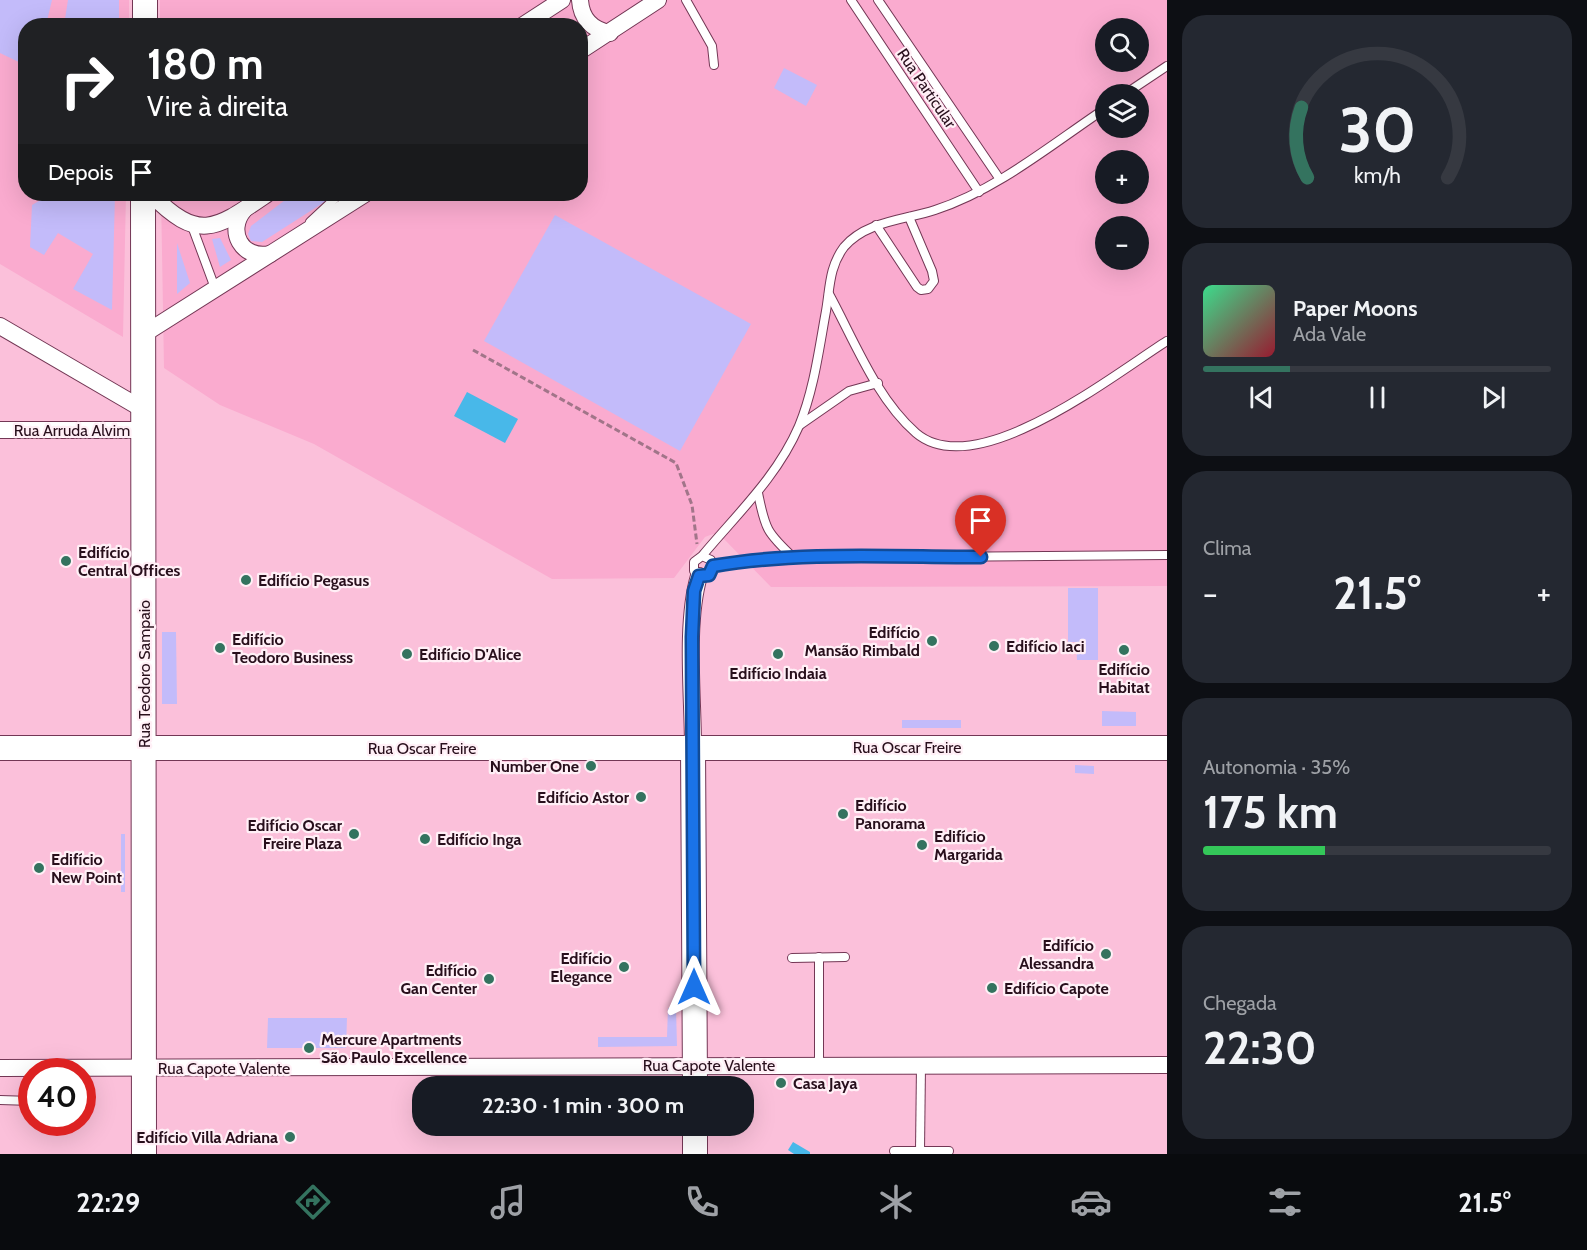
<!DOCTYPE html>
<html lang="pt">
<head>
<meta charset="utf-8">
<style>
	body { margin:0; font-family:Cabin,sans-serif; background:#242831; color:#f1f3f6; height:100vh; display:flex; flex-direction:column; font-size:22px; white-space:nowrap }
	* { box-sizing:border-box; margin:0 }
	p { font-size:20px; color:#9ea1a6 }
	.icon { flex:none; width:33px; height:33px; fill:none; stroke:currentColor; stroke-width:2; stroke-linecap:round; stroke-linejoin:round }
	.map { position:relative; flex:1; overflow:hidden }
	.panel { display:flex; flex-direction:column; gap:15px; padding:15px; background:#0d0f14; width:420px }
	.panel>* { flex:none }
	.guide { position:absolute; left:18px; top:18px; width:570px; height:183px; border-radius:24px; box-shadow:0 6px 24px #0002; background:#202124; color:#fff; overflow:hidden }
	.controls { position:absolute; left:1095px; top:18px; display:grid; gap:12px }
	.controls a { display:grid; place-items:center; width:54px; height:54px; border-radius:50%; background:#171b24; box-shadow:0 6px 24px #0002; font-size:30px }
	.speed { position:absolute; left:18px; top:1058px; display:flex; gap:12px; font-size:30px; font-weight:700; text-align:center }
	.speed>* { display:grid; place-content:center; width:78px; height:78px; border-radius:50%; background:#171b24; box-shadow:0 6px 24px #0002; line-height:1 }
	.speed .limit { border:9px solid #d22; background:#fff; color:#111 }
	.pin { position:absolute; display:grid; place-items:center; width:51px; height:51px; color:#fff; margin:-62px -26px; border-radius:50% 50% 50% 0; rotate:-45deg; box-shadow:0 0 6px #0007 }
	.pin .icon { rotate:45deg }
	.me { position:absolute; width:66px; margin:-33px; rotate:0deg; stroke-linejoin:round; filter:drop-shadow(0 0 4px #0008) }
	.turn { display:flex; align-items:center; gap:21px; height:126px; padding:0 30px; font-size:27px }
	.turn .icon { width:78px; height:78px; stroke-width:2.5 }
	.turn b { display:block; font-size:42px; line-height:51px }
	.then { display:flex; align-items:center; height:57px; padding:0 30px; background:#0003; gap:12px; font-size:22px }
	.big { font-size:45px; font-weight:700; line-height:1.1 }
	.panel .card { flex:1; display:flex; flex-direction:column; justify-content:center; gap:9px; min-width:0; padding:0 21px; border-radius:24px; background:#242831 }
	.panel .dial { align-items:center; gap:0 }
	.dial svg { height:156px; overflow:visible; fill:none; stroke:#363941; stroke-width:7; stroke-linecap:round; text-anchor:middle }
	.dial text { fill:#f1f3f6; stroke:none }
	.song { display:flex; align-items:center; gap:18px }
	.cover { width:72px; height:72px; border-radius:9px; background:linear-gradient(135deg,hsl(150 70% 55%),hsl(350 70% 35%)) }
	.played { height:6px; border-radius:3px; background:linear-gradient(90deg,#34735f 25%,#363941 25%) }
	.keys { display:flex; justify-content:space-around; direction:ltr }
	.heat { display:flex; justify-content:space-between; align-items:center; font-size:33px; direction:ltr }
	.charge { height:9px; border-radius:4px; background:linear-gradient(90deg,#34c759 35%,#363941 0) }
	.trip { position:absolute; left:412px; top:1076px; width:342px; height:60px; border-radius:24px; background:#171b24; box-shadow:0 6px 24px #0002; font-weight:700; line-height:60px; text-align:center }
	.dock { display:flex; height:96px; justify-content:space-around; align-items:center; background:#090b0e; color:#9ea1a6 }
	.dock .icon { width:42px; height:42px }
	.dock .current { color:#34735f }
	.dock b { font-size:27px; color:#f1f3f6 }
	main { display:flex; flex:1; min-height:0 }
	.map>svg:first-child { display:block }
</style>
</head>
<body>
<main>
<div class="map">
<svg width="1167" height="1154" viewBox="0 0 1167 1154">
	<rect width="100%" height="100%" fill="#fbc0da"/>
	<!-- built -->
	<g fill="#faabcf" fill-rule="evenodd">
		<path d="M 0,0 L 129,0 L 129,25 L 26,26 L 26,194 L 126,194 L 123,337 L 0,264 Z"/>
		<path d="M 160,0 L 1167,0 L 1167,586 L 771,587 L 720,535 L 713,534 L 705,537 L 674,578 L 552,579 L 314,444 L 220,405 L 164,368 L 161,194 L 580,194 L 580,26 L 160,25 ZM 1106,28 L 1138,28 L 1138,62 L 1106,62 ZM 1106,94 L 1138,94 L 1138,128 L 1106,128 ZM 1106,160 L 1138,160 L 1138,194 L 1106,194 ZM 1106,226 L 1138,226 L 1138,260 L 1106,260 Z"/>
	</g>
	<!-- green -->
	<g fill="#c3bbfa">
		<path d="M 0,0 L 52,0 L 46,25 L 26,26 L 25,65 L 0,53 Z"/>
		<path d="M 68,0 L 119,0 L 119,25 L 64,25 Z"/>
		<path d="M 784,68 L 817,85 L 806,106 L 774,88 Z"/>
		<path d="M 51,194 L 115,194 L 112,310 L 73,289 L 93,254 L 58,233 L 44,255 L 30,247 L 32,205 Z"/>
		<path d="M 293,194 L 337,194 L 262,242 L 251,241 L 248,234 L 251,226 Z"/>
		<path d="M 555,215 L 751,324 L 680,451 L 484,341 Z"/>
		<path d="M 220,238 L 231,260 L 220,267 L 212,239 Z"/>
		<path d="M 177,243 L 190,283 L 177,294 Z"/>
		<path d="M 1068,588 L 1098,588 L 1098,660 L 1077,660 L 1076,642 L 1068,642 Z"/>
		<path d="M 162,632 L 176,632 L 177,704 L 162,704 Z"/>
		<path d="M 1102,711 L 1136,712 L 1136,726 L 1102,726 Z"/>
		<rect x="902" y="720" width="59" height="8"/>
		<path d="M 1075,765 L 1094,766 L 1094,774 L 1075,773 Z"/>
		<rect x="121" y="834" width="4" height="58"/>
		<path d="M 668,1008 L 676,1008 L 677,1046 L 598,1047 L 598,1037 L 667,1037 Z"/>
		<path d="M 268,1018 L 347,1018 L 346,1048 L 267,1048 Z"/>
	</g>
	<!-- water -->
	<g fill="#48b8e9">
		<path d="M 467,392 L 518,419 L 505,443 L 454,416 Z"/>
		<path d="M 793,1142 L 810,1152 L 810,1154 L 794,1154 L 788,1150 Z"/>
	</g>
	<g fill="none" stroke-linecap="round" stroke-linejoin="round">
		<!-- lane casing -->
		<g stroke="#733755" stroke-width="10">
			<g id="lane">
				<path d="M 686,0 L 712,46 L 714,65"/>
				<path d="M 851,0 L 979,192"/>
				<path d="M 878,0 L 999,178"/>
				<path d="M 1125,94 L 1167,66"/>
				<path d="M 310,222 L 340,194"/>
				<path d="M 876,225 L 917,287 L 921,290 L 928,289 L 934,281 L 932,271 L 909,217"/>
				<path d="M 192,226 L 215,288"/>
				<path d="M 829,294 C 854,340 876,398 916,433 C 976,484 1113,375 1167,341"/>
				<path d="M 800,425 L 849,391 L 878,383"/>
				<path d="M 758,493 C 765,529 767,533 794,558"/>
				<path d="M 702,556 L 711,560 L 713,566 L 711,573 L 704,577 L 694,571 L 694,562 L 702,556 C 737,514 777,477 799,426 C 814,390 819,349 826,311 C 830,288 829,267 844,247 C 866,221 905,220 935,210 C 997,190 1052,144 1106,108"/>
				<path d="M 713,566 L 794,558 L 1167,555"/>
				<path d="M 819,957 L 819,1065"/>
				<path d="M 792,958 L 845,957"/>
				<path d="M 0,1100 L 32,1101"/>
				<path d="M 894,1151 L 949,1151"/>
				<path d="M 920,1151 L 921,1065"/>
			</g>
		</g>
		<!-- street casing -->
		<g stroke="#733755" stroke-width="18">
			<g id="street">
				<path d="M 580,0 C 581,18 592,30 610,33"/>
				<path d="M 522,26 L 562,0"/>
				<path d="M 580,51 L 658,0"/>
				<path d="M 151,194 C 199,243 216,229 267,194"/>
				<path d="M 244,210 C 226,231 242,260 270,254"/>
				<path d="M 0,326 L 144,410"/>
				<path d="M 144,334 L 365,194"/>
				<path d="M 0,430 L 144,430"/>
				<path d="M 693,747 C 693,696 685,624 699,576"/>
				<path d="M 0,1068 L 1167,1065"/>
			</g>
		</g>
		<!-- secondary casing -->
		<g stroke="#733755" stroke-width="26">
			<g id="secondary">
				<path d="M 145,26 L 145,0"/>
				<path d="M 143,194 L 144,1154"/>
				<path d="M 693,747 L 695,1086"/>
				<path d="M 0,748 L 1167,748"/>
				<path d="M 695,1125 L 695,1154"/>
			</g>
		</g>
		<!-- path -->
		<path stroke="#a17589" stroke-width="3" stroke-dasharray="6 3" stroke-linecap="butt" d="M 473,350 L 676,463 L 692,505 L 697,544"/>
		<!-- lane -->
		<use href="#lane" stroke="#fff" stroke-width="8"/>
		<!-- street -->
		<use href="#street" stroke="#fff" stroke-width="16"/>
		<!-- secondary -->
		<use href="#secondary" stroke="#fff" stroke-width="24"/>
	</g>
	<g fill="none" stroke-linecap="round" stroke-linejoin="round">
		<!-- route casing -->
		<g stroke="#114b97" stroke-width="15">
			<path id="route" d="M 694,987 L 692,637 L 694,591 L 699,576 L 709,575 L 713,566 C 799,551 894,557 981,557"/>
		</g>
		<!-- route -->
		<use href="#route" stroke="#1a73e8" stroke-width="10"/>
	</g>
	<!-- markers -->
	<g fill="#34735f" stroke="#ffeff6" stroke-width="2">
		<circle cx="66" cy="561" r="6"/>
		<circle cx="246" cy="580" r="6"/>
		<circle cx="932" cy="641" r="6"/>
		<circle cx="994" cy="646" r="6"/>
		<circle cx="220" cy="648" r="6"/>
		<circle cx="1124" cy="650" r="6"/>
		<circle cx="407" cy="654" r="6"/>
		<circle cx="778" cy="654" r="6"/>
		<circle cx="591" cy="766" r="6"/>
		<circle cx="641" cy="797" r="6"/>
		<circle cx="843" cy="814" r="6"/>
		<circle cx="354" cy="834" r="6"/>
		<circle cx="425" cy="839" r="6"/>
		<circle cx="922" cy="845" r="6"/>
		<circle cx="39" cy="868" r="6"/>
		<circle cx="1106" cy="954" r="6"/>
		<circle cx="624" cy="967" r="6"/>
		<circle cx="489" cy="979" r="6"/>
		<circle cx="992" cy="988" r="6"/>
		<circle cx="309" cy="1048" r="6"/>
		<circle cx="781" cy="1083" r="6"/>
		<circle cx="290" cy="1137" r="6"/>
	</g>
	<g text-anchor="middle" stroke-width="4.5" stroke-linejoin="round" paint-order="stroke">
		<!-- street labels -->
		<g font-size="16" fill="#280f1c" stroke="#ffeff6">
			<text transform="translate(927 88) rotate(56)" y="6">Rua Particular</text>
			<text x="72" y="436">Rua Arruda Alvim</text>
			<text transform="translate(144 674) rotate(-90)" y="6">Rua Teodoro Sampaio</text>
			<text x="907" y="753">Rua Oscar Freire</text>
			<text x="422" y="754">Rua Oscar Freire</text>
			<text x="709" y="1071">Rua Capote Valente</text>
			<text x="224" y="1074">Rua Capote Valente</text>
		</g>
		<!-- poi labels -->
		<g font-size="16" font-weight="bold" fill="#280f1c" stroke="#ffeff6" text-anchor="start">
			<text x="78" y="558">Edifício<tspan x="78" dy="18">Central Offices</tspan></text>
			<text x="258" y="586">Edifício Pegasus</text>
			<text x="920" y="638" text-anchor="end">Edifício<tspan x="920" dy="18">Mansão Rimbald</tspan></text>
			<text x="232" y="645">Edifício<tspan x="232" dy="18">Teodoro Business</tspan></text>
			<text x="1006" y="652">Edifício Iaci</text>
			<text x="419" y="660">Edifício D'Alice</text>
			<text x="1124" y="675" text-anchor="middle">Edifício<tspan x="1124" dy="18">Habitat</tspan></text>
			<text x="778" y="679" text-anchor="middle">Edifício Indaia</text>
			<text x="579" y="772" text-anchor="end">Number One</text>
			<text x="629" y="803" text-anchor="end">Edifício Astor</text>
			<text x="855" y="811">Edifício<tspan x="855" dy="18">Panorama</tspan></text>
			<text x="342" y="831" text-anchor="end">Edifício Oscar<tspan x="342" dy="18">Freire Plaza</tspan></text>
			<text x="934" y="842">Edifício<tspan x="934" dy="18">Margarida</tspan></text>
			<text x="437" y="845">Edifício Inga</text>
			<text x="51" y="865">Edifício<tspan x="51" dy="18">New Point</tspan></text>
			<text x="1094" y="951" text-anchor="end">Edifício<tspan x="1094" dy="18">Alessandra</tspan></text>
			<text x="612" y="964" text-anchor="end">Edifício<tspan x="612" dy="18">Elegance</tspan></text>
			<text x="477" y="976" text-anchor="end">Edifício<tspan x="477" dy="18">Gan Center</tspan></text>
			<text x="1004" y="994">Edifício Capote</text>
			<text x="321" y="1045">Mercure Apartments<tspan x="321" dy="18">São Paulo Excellence</tspan></text>
			<text x="793" y="1089">Casa Jaya</text>
			<text x="278" y="1143" text-anchor="end">Edifício Villa Adriana</text>
		</g>
	</g>
</svg>
<div class="controls">
<a><svg class="icon" aria-label="search" viewBox="0 0 24 24"><circle cx="10" cy="10" r="6"/><path d="M15 15l6 6"/></svg></a>
<a><svg class="icon" aria-label="layers" viewBox="0 0 24 24"><path d="M12 4l9 5-9 5-9-5zM3 14l9 5 9-5"/></svg></a>
<a>+</a>
<a>−</a>
</div>
<div class="speed"><div class="limit">40</div></div>
<div class="pin" style="left:981px;top:557px;background:#d93025"><svg class="icon" aria-label="arrive" viewBox="0 0 24 24"><path d="M6 21V4h12l-3 4 3 4H6"/></svg></div>
<svg class="me" style="left:694px;top:987px" viewBox="-20 -20 40 40"><path d="M0-17L14 15 0 8-14 15z" fill="#1a73e8" stroke="#fff" stroke-width="4"/></svg>
<div class="trip">22:30 · 1 min · 300 m</div>
<div class="guide">
<div class="turn"><svg class="icon" aria-label="right" viewBox="0 0 24 24"><path d="M7 20v-9h11M14 6l5 5-5 5"/></svg><div><b>180 m</b>Vire à direita</div></div>
<div class="then">Depois<svg class="icon" aria-label="arrive" viewBox="0 0 24 24"><path d="M6 21V4h12l-3 4 3 4H6"/></svg></div>
</div>
</div>
<section class="panel">
<div class="card dial"><svg viewBox="0 0 100 80">
<path d="M14 69A42 42 0 1 1 86 69"/>
<path d="M14 69A42 42 0 0 1 11 33" stroke="#34735f"/>
<text x="50" y="56" font-size="32" font-weight="700">30</text>
<text x="50" y="72" font-size="11">km/h</text>
</svg></div>
<div class="card">
<div class="song"><i class="cover"></i><div><b>Paper Moons</b><p>Ada Vale</p></div></div>
<div class="played"></div>
<div class="keys"><svg class="icon" aria-label="previous" viewBox="0 0 24 24"><path d="M18 5L8 12l10 7zM5 5v14"/></svg><svg class="icon" aria-label="pause" viewBox="0 0 24 24"><path d="M8 5v14M16 5v14"/></svg><svg class="icon" aria-label="next" viewBox="0 0 24 24"><path d="M6 5l10 7-10 7zM19 5v14"/></svg></div>
</div>
<div class="card"><p>Clima</p>
<div class="heat"><a>−</a><b class="big">21.5°</b><a>+</a></div>
</div>
<div class="card"><p>Autonomia · 35%</p><b class="big">175 km</b><div class="charge"></div></div>
<div class="card"><p>Chegada</p><b class="big">22:30</b></div>
</section>
</main>
<nav class="dock">
<b>22:29</b>
<svg class="icon current" aria-label="directions" viewBox="0 0 24 24"><path d="M12 3l9 9-9 9-9-9zM9 14v-3h6M13 9l2 2-2 2"/></svg>
<svg class="icon" aria-label="music" viewBox="0 0 24 24"><path d="M9 18V5l10-2v13"/><circle cx="6" cy="18" r="3"/><circle cx="16" cy="16" r="3"/></svg>
<svg class="icon" aria-label="phone" viewBox="0 0 24 24"><path d="M5 4h4l2 5-3 2q2 4 5 5l2-3 5 2v4C11 20 4 13 5 4z"/></svg>
<svg class="icon" aria-label="climate" viewBox="0 0 24 24"><path d="M12 3v18M4 7l16 10M4 17L20 7"/></svg>
<svg class="icon" aria-label="car" viewBox="0 0 24 24"><path d="M5 17H2v-5l4-1 3-4h7l3 4 3 1v5h-3M9 17h6M6 11h13"/><circle cx="7" cy="17" r="2"/><circle cx="17" cy="17" r="2"/></svg>
<svg class="icon" aria-label="filters" viewBox="0 0 24 24"><path d="M4 7h16M4 17h16"/><circle cx="9" cy="7" r="2"/><circle cx="15" cy="17" r="2"/></svg>
<b>21.5°</b>
</nav>
</body>
</html>
